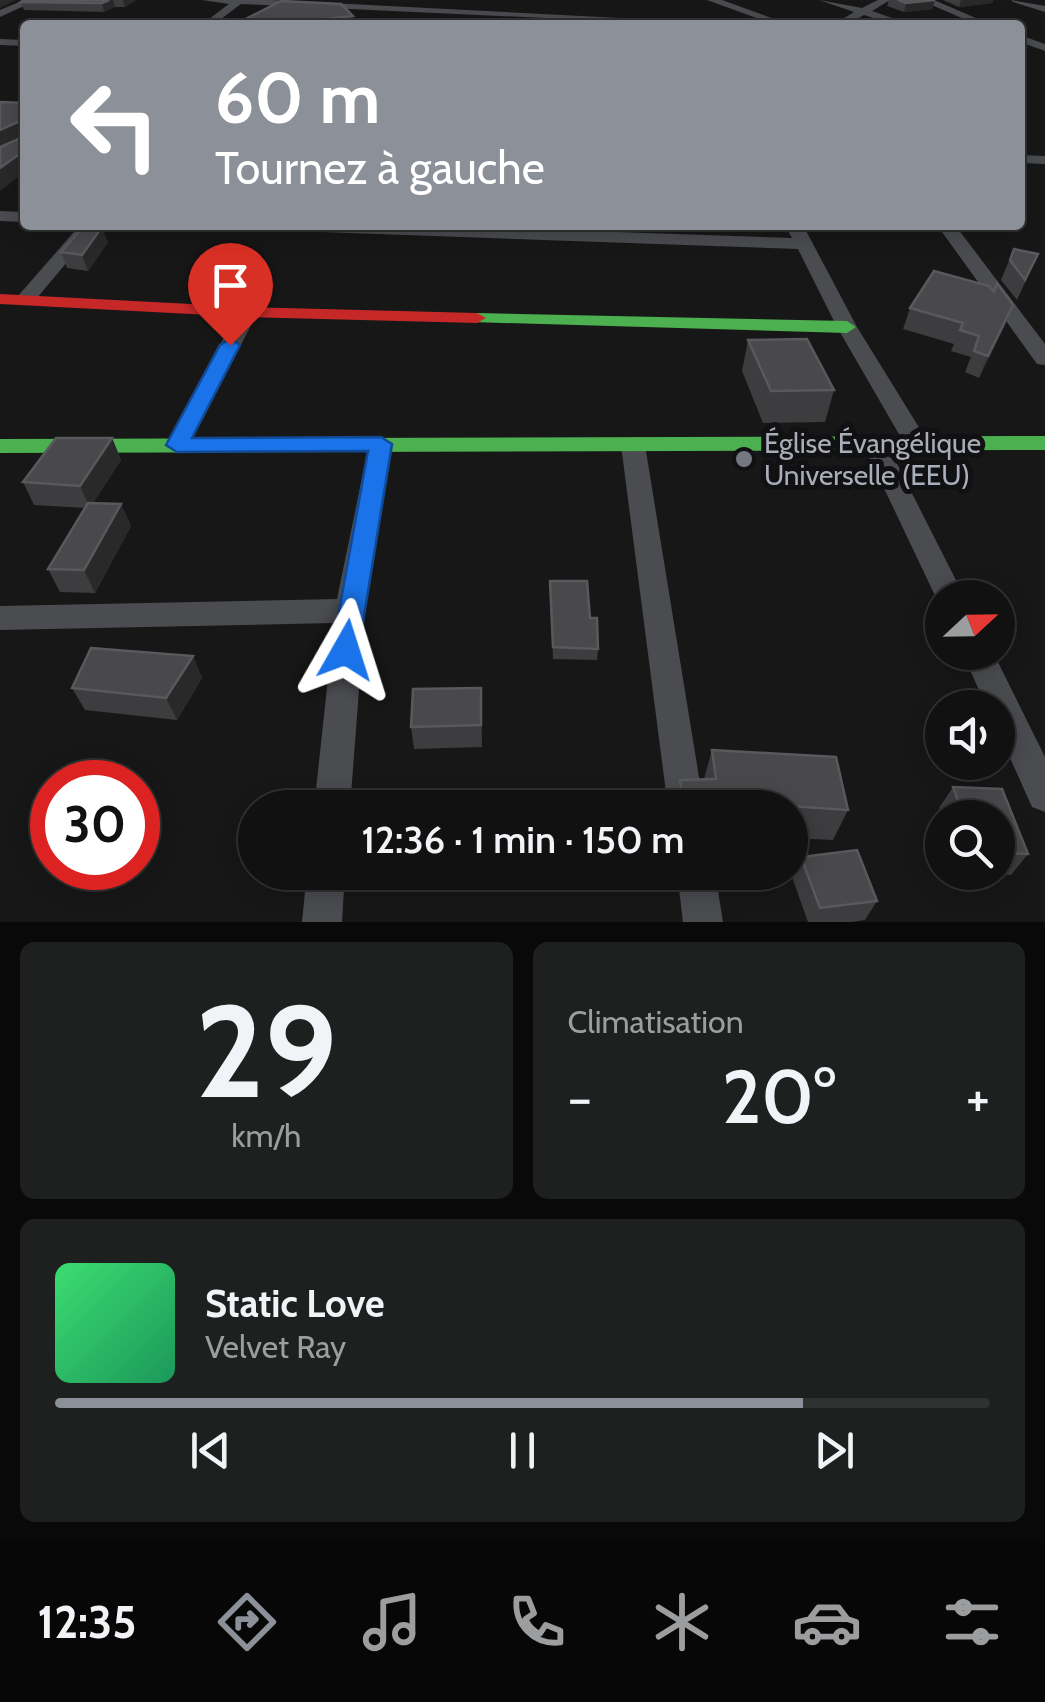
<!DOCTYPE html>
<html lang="fr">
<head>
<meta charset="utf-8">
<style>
	body { margin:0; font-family:Cabin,sans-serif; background:#1e1f1f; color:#f1f3f6; height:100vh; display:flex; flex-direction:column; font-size:38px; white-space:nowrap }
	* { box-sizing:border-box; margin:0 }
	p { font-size:32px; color:#9c9d9f }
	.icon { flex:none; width:55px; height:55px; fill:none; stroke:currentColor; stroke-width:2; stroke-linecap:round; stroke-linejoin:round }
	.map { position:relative; height:922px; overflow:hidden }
	.side { display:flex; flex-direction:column; gap:20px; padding:20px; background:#090909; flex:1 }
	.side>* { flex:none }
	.hud { position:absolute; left:20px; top:20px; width:1005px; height:210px; border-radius:10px; box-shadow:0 5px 25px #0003,0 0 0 2px #303131; background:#8c9099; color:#fff; overflow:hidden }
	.needle { width:65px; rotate:68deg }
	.fabs { position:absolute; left:925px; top:580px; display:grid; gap:20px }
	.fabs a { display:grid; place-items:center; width:90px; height:90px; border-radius:50%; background:#111; box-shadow:0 5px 25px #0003,0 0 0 2px #303131; font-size:50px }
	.speed { position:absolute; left:30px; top:760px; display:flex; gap:20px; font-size:50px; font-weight:700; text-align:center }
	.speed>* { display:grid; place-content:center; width:130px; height:130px; border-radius:50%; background:#111; box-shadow:0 5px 25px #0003,0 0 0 2px #303131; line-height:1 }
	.speed .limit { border:15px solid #d22; background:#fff; color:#111 }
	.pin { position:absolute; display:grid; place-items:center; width:85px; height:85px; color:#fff; margin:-102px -42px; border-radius:50% 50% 50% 0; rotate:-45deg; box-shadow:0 0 10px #0007 }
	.pin .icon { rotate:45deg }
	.me { position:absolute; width:110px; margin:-55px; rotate:6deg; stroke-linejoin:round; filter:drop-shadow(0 0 8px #0008) }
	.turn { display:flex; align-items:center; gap:35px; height:210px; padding:0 30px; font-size:45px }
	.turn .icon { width:130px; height:130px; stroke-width:2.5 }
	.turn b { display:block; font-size:70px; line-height:85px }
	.big { font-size:75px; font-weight:600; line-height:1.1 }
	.side .tile { flex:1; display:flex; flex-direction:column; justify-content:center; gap:15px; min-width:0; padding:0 35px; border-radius:15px; background:#1e1f1f }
	.side .dial { align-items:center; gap:0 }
	.dial b { font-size:130px; line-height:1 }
	.song { display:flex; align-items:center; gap:30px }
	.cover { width:120px; height:120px; border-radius:15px; background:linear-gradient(135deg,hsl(140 70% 55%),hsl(150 70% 35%)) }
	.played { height:10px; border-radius:5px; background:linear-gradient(90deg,#8c9099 80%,#303131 80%) }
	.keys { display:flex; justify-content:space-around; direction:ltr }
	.heat { display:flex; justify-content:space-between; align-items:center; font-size:55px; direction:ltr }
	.side .tiles { flex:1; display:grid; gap:20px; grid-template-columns:1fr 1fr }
	.tile:last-child { grid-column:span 2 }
	.trip { position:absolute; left:238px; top:790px; width:570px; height:100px; border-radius:50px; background:#111; box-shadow:0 5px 25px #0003,0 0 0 2px #303131; font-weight:600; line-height:100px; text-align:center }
	.tab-bar { display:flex; height:160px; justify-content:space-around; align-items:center; background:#070707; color:#9c9d9f }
	.tab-bar .icon { width:70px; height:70px }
	.tab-bar .active { color:#8c9099 }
	.tab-bar b { font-size:45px; color:#f1f3f6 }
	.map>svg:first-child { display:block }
</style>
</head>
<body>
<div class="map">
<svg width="1045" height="922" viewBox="0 0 1045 922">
	<rect width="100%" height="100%" fill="#171717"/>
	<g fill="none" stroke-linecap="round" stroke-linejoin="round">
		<!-- street -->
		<g fill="#4b4c50" fill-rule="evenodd">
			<path d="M 24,0 L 37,0 L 0,17 L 0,10 Z"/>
			<path d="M 202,0 L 272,0 L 659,20 L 654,23 L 241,4 L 213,25 L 201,25 L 229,4 Z"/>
			<path d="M 707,0 L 722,0 L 791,25 L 776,25 Z"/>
			<path d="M 819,0 L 862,8 L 878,0 L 890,0 L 872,11 L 912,25 L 896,25 L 864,15 L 846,25 L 833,25 L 854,12 Z"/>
			<path d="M 920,0 L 934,0 L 992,25 L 978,25 Z"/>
			<path d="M 1011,0 L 1045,6 L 1045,12 L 1013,2 Z"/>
			<path d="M 1020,35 L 1045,44 L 1045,51 L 1020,42 Z"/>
			<path d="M 0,39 L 25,40 L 25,46 L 0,45 Z"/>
			<path d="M 1020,155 L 1045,156 L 1045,164 L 1020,163 Z"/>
			<path d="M 0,211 L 25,212 L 25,222 L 0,221 Z"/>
			<path d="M 80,225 L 98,225 L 32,304 L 18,304 L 18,296 Z"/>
			<path d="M 257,225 L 413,225 L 792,238 L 785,225 L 803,225 L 857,327 L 928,442 L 925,448 L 907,448 L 837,327 L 798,249 L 266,230 Z"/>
			<path d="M 937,225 L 955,225 L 1045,344 L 1045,365 L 1037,364 Z"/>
			<path d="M 248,306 L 258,312 L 189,445 L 177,453 L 168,451 L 165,445 L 238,312 Z"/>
			<path d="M 381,436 L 393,444 L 365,611 L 350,808 L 314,808 L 334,623 L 0,630 L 0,606 L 337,599 L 369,444 Z"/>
			<path d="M 875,436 L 887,444 L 965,598 L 942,598 L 942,607 L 940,606 L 863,444 Z"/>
			<path d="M 633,437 L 645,445 L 704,808 L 668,808 L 621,445 Z"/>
			<path d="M 962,652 L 993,652 L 1045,757 L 1045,812 L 1032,807 L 998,731 L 998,708 L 987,708 Z"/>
			<path d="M 307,872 L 345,872 L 342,922 L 302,922 Z"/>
			<path d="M 677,872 L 715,872 L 723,922 L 683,922 Z"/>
		</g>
		<!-- fast -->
		<g fill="#4caf50" fill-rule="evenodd">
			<path d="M 477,313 L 847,321 L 856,327 L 847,333 L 471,322 L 471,314 Z"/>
			<path d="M 1045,436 L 1045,450 L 0,453 L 0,439 Z"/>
		</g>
		<!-- jam -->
		<path fill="#c62828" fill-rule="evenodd" d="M 0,294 L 248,307 L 477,313 L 486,318 L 477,323 L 248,317 L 0,304 Z"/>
	</g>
	<!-- wall -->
	<g fill="#3d3d3f">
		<path d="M 24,0 L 136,0 L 125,7 L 115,7 L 104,12 L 24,10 L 21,2 Z"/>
		<path d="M 889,0 L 935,0 L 932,9 L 904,12 L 887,6 Z"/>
		<path d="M 943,0 L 993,0 L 992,3 L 959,7 Z"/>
		<path d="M 108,242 L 88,271 L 67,268 L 61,252 Z"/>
		<path d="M 1014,249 L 1038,254 L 1017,300 L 1001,280 Z"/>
		<path d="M 910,308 L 1005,325 L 979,378 L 965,372 L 971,357 L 951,351 L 954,344 L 903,329 Z"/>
		<path d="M 748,340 L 834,390 L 825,422 L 763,423 L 742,371 Z"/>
		<path d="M 112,438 L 121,460 L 93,503 L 121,504 L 131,526 L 95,593 L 60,592 L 48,569 L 85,508 L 34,505 L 23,482 Z"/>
		<path d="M 550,581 L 590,618 L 598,649 L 597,660 L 553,659 Z"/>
		<path d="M 193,656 L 202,678 L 177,720 L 85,710 L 72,688 Z"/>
		<path d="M 481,688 L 482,747 L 414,749 L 411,727 Z"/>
		<path d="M 712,750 L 848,810 L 833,840 L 790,838 L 790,808 L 674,808 L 680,780 L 704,779 Z"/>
		<path d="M 953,787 L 1002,789 L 1028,854 L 1011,875 L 964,872 L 998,872 L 998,818 L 942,818 L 939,808 Z"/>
		<path d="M 801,857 L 877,901 L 865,920 L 851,922 L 808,922 L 792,877 Z"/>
	</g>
	<!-- shaded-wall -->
	<g fill="#29292a">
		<path d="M 0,0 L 16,0 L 0,8 Z"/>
		<path d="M 109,0 L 113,0 L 115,7 L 104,12 L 102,3 Z"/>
		<path d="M 123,0 L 136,0 L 125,7 Z"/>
		<path d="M 935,0 L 932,9 L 904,12 L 906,3 Z"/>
		<path d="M 961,0 L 993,0 L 992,3 L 959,7 Z"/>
		<path d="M 353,16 L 354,25 L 316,25 L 319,20 Z"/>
		<path d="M 20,121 L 25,135 L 0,150 L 0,130 Z"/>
		<path d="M 25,150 L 25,172 L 0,191 L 0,168 Z"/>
		<path d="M 102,227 L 108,242 L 88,271 L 82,255 Z"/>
		<path d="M 1013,305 L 1005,325 L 979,378 L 988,356 Z"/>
		<path d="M 112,438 L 121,460 L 90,508 L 80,486 Z"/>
		<path d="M 121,504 L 131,526 L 95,593 L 84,570 Z"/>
		<path d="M 193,656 L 202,678 L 177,720 L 166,698 Z"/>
	</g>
	<!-- building -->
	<g fill="#49494c" stroke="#58595d" stroke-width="2.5">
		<path d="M 24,0 L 109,0 L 102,3 L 21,2 Z"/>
		<path d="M 898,0 L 935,0 L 906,3 Z"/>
		<path d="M 281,1 L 341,4 L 353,16 L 319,20 L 316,25 L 234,25 Z"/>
		<path d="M 0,102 L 25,103 L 25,150 L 0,168 L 0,147 L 21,138 L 20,121 L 0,130 Z"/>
		<path d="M 85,225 L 102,227 L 82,255 L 61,252 Z"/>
		<path d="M 1014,249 L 1038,254 L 1025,280 L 1010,260 Z"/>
		<path d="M 934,271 L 989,286 L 994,292 L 997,283 L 1013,305 L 988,356 L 974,351 L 979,336 L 960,330 L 963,323 L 910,308 Z"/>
		<path d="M 807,339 L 834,390 L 771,391 L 748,340 Z"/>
		<path d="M 56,438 L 112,438 L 80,486 L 23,482 Z"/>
		<path d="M 88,503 L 121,504 L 84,570 L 48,569 Z"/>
		<path d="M 550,581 L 587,581 L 590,618 L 597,618 L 598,649 L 553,647 Z"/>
		<path d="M 91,648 L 193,656 L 166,698 L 72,688 Z"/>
		<path d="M 481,688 L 481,725 L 411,727 L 413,689 Z"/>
		<path d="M 712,750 L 836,757 L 848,810 L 682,799 L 680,780 L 716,779 Z"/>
		<path d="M 953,787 L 1002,789 L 1028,854 L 998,853 L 998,818 L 964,818 Z"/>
		<path d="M 857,850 L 877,901 L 820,908 L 801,857 Z"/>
	</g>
	<!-- route -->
	<path fill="#1a73e8" stroke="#114b97" stroke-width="2.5" d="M 230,339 L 240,345 L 192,438 L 381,437 L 392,444 L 357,659 L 346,662 L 336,659 L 332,650 L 368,451 L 177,452 L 166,445 L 220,345 Z"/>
	<!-- markers -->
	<circle fill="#757880" stroke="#111113" stroke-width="4" cx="744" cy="459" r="10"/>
	<g text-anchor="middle" stroke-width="10" stroke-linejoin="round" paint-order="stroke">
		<!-- poi labels -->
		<g font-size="28" fill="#a8adb8" stroke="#111113" text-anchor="start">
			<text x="764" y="453">Église Évangélique<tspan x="764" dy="32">Universelle (EEU)</tspan></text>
		</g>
	</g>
</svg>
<div class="fabs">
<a><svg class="needle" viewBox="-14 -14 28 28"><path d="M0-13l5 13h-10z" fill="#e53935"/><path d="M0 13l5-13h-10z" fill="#9c9d9f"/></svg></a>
<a><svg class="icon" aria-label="sound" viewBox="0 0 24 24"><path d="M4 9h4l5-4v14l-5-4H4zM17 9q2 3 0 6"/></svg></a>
<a><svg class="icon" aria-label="search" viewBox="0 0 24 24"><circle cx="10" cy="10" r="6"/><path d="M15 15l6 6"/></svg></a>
</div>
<div class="speed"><div class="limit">30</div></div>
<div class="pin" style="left:230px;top:345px;background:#d93025"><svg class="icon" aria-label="arrive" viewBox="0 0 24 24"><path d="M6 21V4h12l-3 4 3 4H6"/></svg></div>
<svg class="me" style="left:346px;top:650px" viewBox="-20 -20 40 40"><path d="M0-17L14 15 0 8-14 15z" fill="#1a73e8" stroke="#fff" stroke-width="4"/></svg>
<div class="trip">12:36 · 1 min · 150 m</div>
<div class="hud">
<div class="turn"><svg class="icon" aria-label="left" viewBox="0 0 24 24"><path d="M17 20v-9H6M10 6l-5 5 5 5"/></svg><div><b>60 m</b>Tournez à gauche</div></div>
</div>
</div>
<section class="side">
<div class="tiles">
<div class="tile dial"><b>29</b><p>km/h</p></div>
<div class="tile"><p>Climatisation</p>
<div class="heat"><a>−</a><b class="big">20°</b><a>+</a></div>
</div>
<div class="tile">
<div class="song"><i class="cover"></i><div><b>Static Love</b><p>Velvet Ray</p></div></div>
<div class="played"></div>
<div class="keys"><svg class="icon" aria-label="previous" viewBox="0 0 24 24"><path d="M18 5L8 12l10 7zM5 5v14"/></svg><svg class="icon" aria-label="pause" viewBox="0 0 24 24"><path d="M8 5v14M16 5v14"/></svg><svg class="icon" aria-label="next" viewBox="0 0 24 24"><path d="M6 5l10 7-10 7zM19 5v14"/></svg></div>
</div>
</div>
</section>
<nav class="tab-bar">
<b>12:35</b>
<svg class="icon active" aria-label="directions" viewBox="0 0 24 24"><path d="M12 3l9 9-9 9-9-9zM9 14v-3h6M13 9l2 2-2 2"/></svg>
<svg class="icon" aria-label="music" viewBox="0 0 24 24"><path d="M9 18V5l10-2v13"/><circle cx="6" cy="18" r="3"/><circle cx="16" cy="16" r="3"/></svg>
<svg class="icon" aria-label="phone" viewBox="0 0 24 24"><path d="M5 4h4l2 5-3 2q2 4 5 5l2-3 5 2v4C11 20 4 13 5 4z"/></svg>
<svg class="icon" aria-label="climate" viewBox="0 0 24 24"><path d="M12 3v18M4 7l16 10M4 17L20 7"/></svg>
<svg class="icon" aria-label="car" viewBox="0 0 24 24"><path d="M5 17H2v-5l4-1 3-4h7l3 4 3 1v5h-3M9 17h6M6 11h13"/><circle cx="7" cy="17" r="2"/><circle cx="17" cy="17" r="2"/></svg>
<svg class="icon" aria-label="filters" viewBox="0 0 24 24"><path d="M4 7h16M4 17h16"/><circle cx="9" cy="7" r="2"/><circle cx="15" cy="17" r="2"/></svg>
</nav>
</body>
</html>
